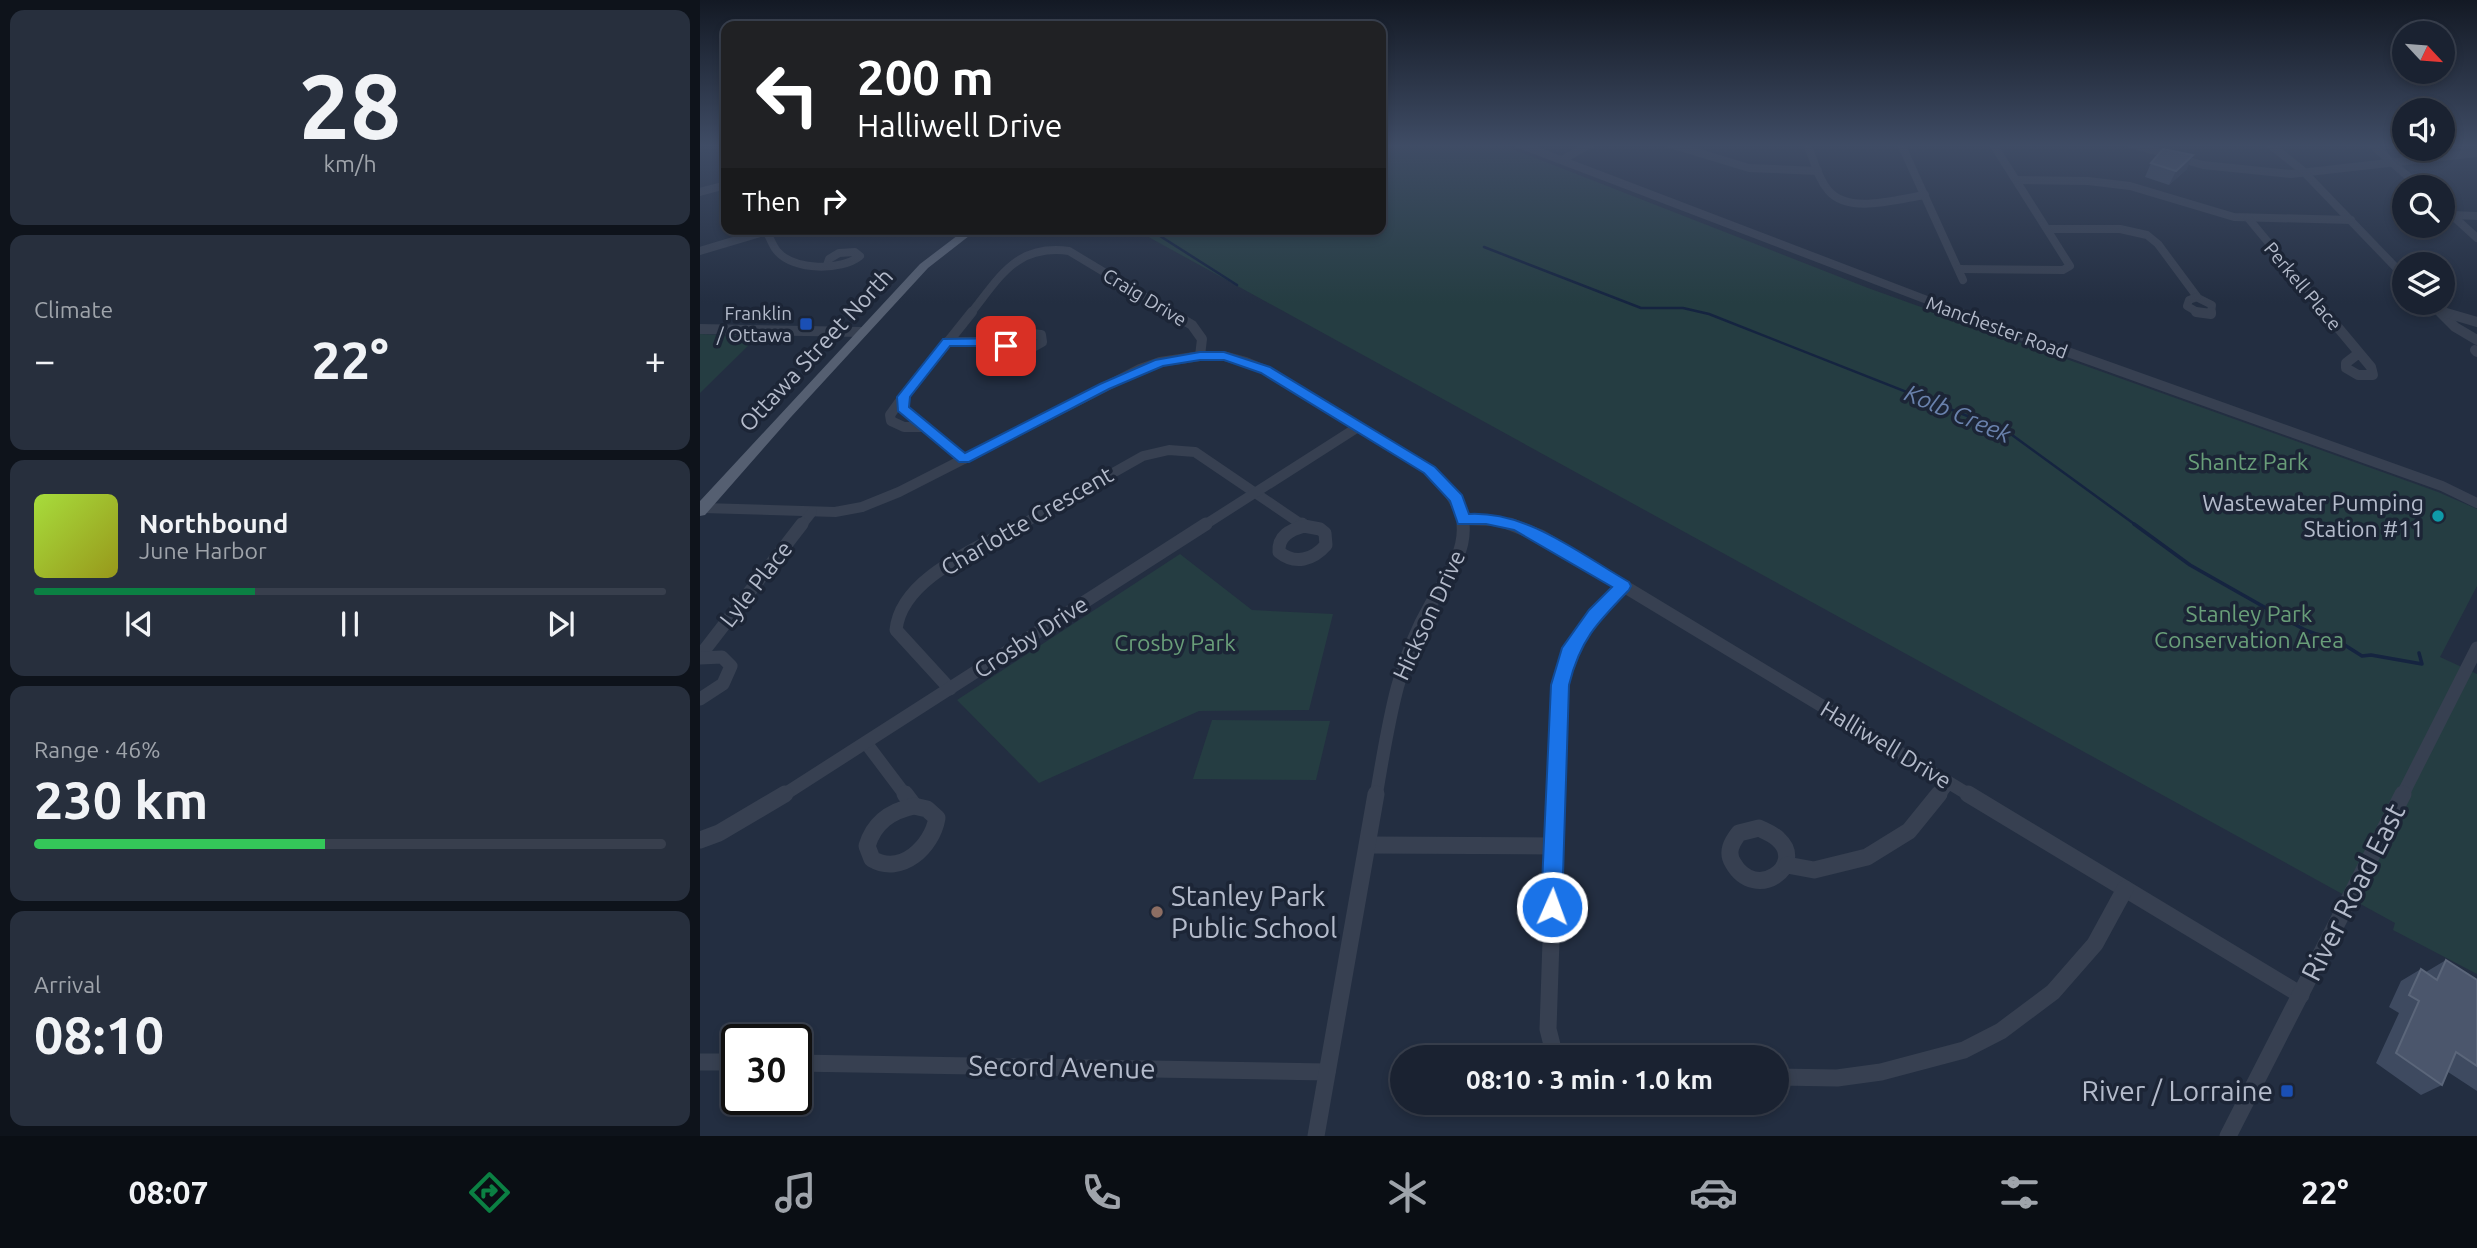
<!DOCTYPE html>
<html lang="en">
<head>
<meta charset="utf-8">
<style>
	body { margin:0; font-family:Ubuntu,sans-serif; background:#272f3d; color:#f1f3f6; height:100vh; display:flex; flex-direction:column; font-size:26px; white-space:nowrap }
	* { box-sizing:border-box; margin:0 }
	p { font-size:23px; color:#9fa4ab }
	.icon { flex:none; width:38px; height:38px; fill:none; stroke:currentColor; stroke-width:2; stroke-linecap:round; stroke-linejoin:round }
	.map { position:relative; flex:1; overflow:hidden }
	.sheet { display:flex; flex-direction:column; gap:10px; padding:10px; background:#0e131b; width:700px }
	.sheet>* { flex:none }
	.banner { position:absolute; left:21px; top:21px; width:665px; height:214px; border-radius:14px; box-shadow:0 4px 10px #0003,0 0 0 2px #383f4d; background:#202124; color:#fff; overflow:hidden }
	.needle { width:46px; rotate:116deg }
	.tools { position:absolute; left:1692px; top:21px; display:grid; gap:14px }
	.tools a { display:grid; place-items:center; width:63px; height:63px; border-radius:50%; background:#1a2231; box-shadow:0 4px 10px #0003,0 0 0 2px #383f4d; font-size:35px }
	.speed { position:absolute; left:21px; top:1024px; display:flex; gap:14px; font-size:35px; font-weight:700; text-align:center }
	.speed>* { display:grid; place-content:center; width:91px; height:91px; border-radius:50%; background:#1a2231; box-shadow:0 4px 10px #0003,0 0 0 2px #383f4d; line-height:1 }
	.speed .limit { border:4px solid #111; border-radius:10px; background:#fff; color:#111 }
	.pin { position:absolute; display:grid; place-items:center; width:60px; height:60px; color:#fff; margin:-30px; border-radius:14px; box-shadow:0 4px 10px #0006 }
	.me { position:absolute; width:77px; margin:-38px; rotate:2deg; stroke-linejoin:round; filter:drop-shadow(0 0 5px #0008) }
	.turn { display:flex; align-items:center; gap:24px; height:147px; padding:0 21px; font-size:32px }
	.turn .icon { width:91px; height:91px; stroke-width:2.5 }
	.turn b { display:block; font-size:49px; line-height:60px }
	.then { display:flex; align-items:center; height:66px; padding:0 21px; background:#0003; gap:14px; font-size:26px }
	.big { font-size:52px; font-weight:600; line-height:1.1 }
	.sheet .card { flex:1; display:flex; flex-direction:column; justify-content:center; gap:10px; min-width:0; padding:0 24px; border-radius:14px; background:#272f3d }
	.sheet .dial { align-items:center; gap:0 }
	.dial b { font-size:91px; line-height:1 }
	.song { display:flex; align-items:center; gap:21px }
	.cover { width:84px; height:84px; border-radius:10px; background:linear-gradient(135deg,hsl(80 70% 55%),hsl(60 70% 35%)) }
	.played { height:7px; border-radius:4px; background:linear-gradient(90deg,#0b8043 35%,#383f4d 35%) }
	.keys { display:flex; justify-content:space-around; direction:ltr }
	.heat { display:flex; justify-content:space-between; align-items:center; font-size:38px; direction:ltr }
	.charge { height:10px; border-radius:5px; background:linear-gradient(90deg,#34c759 46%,#383f4d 0) }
	.trip { position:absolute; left:690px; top:1045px; width:399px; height:70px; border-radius:35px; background:#1a2231; box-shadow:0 4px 10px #0003,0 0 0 2px #383f4d; font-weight:600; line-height:70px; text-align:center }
	.dock { display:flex; height:112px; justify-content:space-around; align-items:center; background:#0a0e14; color:#9fa4ab }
	.dock .icon { width:49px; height:49px }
	.dock .on { color:#0b8043 }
	.dock b { font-size:32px; color:#f1f3f6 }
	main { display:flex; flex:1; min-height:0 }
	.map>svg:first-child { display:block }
</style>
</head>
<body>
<main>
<section class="sheet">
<div class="card dial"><b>28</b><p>km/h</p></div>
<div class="card"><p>Climate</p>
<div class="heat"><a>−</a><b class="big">22°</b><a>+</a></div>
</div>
<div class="card">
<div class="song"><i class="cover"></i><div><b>Northbound</b><p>June Harbor</p></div></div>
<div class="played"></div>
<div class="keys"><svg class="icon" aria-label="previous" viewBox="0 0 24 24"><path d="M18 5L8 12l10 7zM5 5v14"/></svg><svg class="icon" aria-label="pause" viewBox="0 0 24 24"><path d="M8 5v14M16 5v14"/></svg><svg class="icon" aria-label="next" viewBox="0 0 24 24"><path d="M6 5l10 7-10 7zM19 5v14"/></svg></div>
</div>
<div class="card"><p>Range · 46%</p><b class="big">230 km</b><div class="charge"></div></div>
<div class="card"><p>Arrival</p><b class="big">08:10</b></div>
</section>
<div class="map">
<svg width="1777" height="1136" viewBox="0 0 1777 1136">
	<rect width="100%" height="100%" fill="#232e41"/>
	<!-- green -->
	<g fill="#253d42">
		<path d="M 681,144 L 800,144 L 1168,288 L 1738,492 L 1777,509 L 1777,586 L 1740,657 L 1777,674 L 1777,974 L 1693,930 L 1695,923 L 434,229 L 681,229 Z"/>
		<path d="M 0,334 L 57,337 L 0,393 Z"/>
		<path d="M 480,554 L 552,610 L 633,614 L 609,710 L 499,711 L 339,783 L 257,700 Z"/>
		<path d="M 512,720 L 630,721 L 616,780 L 493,779 Z"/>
	</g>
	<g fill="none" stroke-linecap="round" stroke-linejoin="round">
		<!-- stream-far1 -->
		<g stroke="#152440" stroke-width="2.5">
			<path d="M 449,229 L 537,285"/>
			<path d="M 784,247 L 941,308 L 983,308 L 1009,314 L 1308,432 L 1437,526"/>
		</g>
		<!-- stream -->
		<path stroke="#152440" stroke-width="3.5" d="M 1434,524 L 1490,565 L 1605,630 L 1643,644 L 1662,656 L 1671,655 L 1722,664 L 1719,653"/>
		<!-- minor-far3 -->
		<g stroke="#374051" stroke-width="8">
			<path d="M 819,144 L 1261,313"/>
			<path d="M 970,144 L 1049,168 L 1118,171"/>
			<path d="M 1107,144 C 1114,159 1117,177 1128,190 C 1148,215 1198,199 1225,195"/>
			<path d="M 1201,144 L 1263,280"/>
			<path d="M 1431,144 L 1503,165 L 1591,174 L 1777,153"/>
			<path d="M 1569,144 L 1602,170 L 1704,276"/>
			<path d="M 1671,144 L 1720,187"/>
			<path d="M 862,160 L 890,144"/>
			<path d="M 1317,180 L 1388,181 L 1430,186 L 1534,217 L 1651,220"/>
			<path d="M 0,192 L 26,185"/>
			<path d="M 1743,207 L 1777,238"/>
			<path d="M 1752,215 L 1777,216"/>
			<path d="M 1548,218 L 1627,313"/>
			<path d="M 1348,229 L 1420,229 L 1447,235 L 1458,244 L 1498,298 L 1512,305 L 1511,313"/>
			<path d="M 66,231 C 70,237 72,245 77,251 C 94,271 141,271 160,256 L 155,252 L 139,253 L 129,259 L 127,265"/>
			<path d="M 0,251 L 73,229"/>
			<path d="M 1259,269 L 1363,270 L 1370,266 L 1293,144"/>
			<path d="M 1497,297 L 1489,300 L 1487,306 L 1499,313"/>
			<path d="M 1731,303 L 1741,313"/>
			<path d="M 1741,311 L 1748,313"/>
			<path d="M 271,313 C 300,277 316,244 369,251 L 472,313"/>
		</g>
		<!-- minor-far2 -->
		<g stroke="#374051" stroke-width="10">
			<path d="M 470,312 L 492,325 L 502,339 L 500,356"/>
			<path d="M 1256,312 L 1742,486 L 1777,503"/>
			<path d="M 1496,312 L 1511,314 L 1511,312"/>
			<path d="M 1625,312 L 1671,367 L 1673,375 L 1658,375 L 1646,368 L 1646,363 L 1659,353"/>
			<path d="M 1740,312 L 1755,327 L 1777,340"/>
			<path d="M 1743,312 L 1777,322"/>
			<path d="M 0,329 L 162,332"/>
			<path d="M 324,333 L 341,335 L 342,342 L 326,351 L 308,349 L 308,342 Z"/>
			<path d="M 247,342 L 308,342"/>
			<path d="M 1775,350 L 1777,352"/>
			<path d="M 203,397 L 190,415 L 191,421 L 204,427 L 224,427"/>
			<path d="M 264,459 L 203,408 L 204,397 L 272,312"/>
			<path d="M 3,508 L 135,512 L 162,507 L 199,492 L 440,369 L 460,362 L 500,356 L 524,356 L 546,362 L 565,370 L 729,470 C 746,488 758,502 763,526"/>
			<path d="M 763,520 L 794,521 L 816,526"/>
			<path d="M 101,526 L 112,512"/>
			<path d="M 319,526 L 443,456 L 469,450 L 495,452 L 604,526"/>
			<path d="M 503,526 L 658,427"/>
		</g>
		<!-- minor-far1 -->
		<g stroke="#374051" stroke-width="13">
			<path d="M 602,524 L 604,526"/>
			<path d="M 810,524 L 841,536 L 1271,796"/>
			<path d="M 604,526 L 620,529 L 625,533 L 626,545 C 613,560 595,565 579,552 C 578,536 590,530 604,526 Z"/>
			<path d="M 0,656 L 102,524"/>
			<path d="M 0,658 L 22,657 L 31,666 L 23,684 L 0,699"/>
			<path d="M 250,689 L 196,630 C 201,577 280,548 322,524"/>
			<path d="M 166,743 L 206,796"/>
			<path d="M 82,796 L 506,524"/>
			<path d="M 676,796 C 688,728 696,664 731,604 C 745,580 766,554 763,524"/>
			<path d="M 856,796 C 858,756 853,689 868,654 C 879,628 904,606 923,586"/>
			<path d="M 1238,796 L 1248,783"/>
			<path d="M 1702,796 L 1777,648"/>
		</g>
		<!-- minor -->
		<g stroke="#374051" stroke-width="17">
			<path d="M 205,794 L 214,806"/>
			<path d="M 1268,794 L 1601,995"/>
			<path d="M 214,806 L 227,809 L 237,818 C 232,847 201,876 172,859 L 167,846 C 174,822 191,811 214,806 Z"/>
			<path d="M 1059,828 C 1065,831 1073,834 1078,839 C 1107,865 1056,903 1033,863 C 1026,852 1032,842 1039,833 Z"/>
			<path d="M 0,840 L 19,833 L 85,794"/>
			<path d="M 668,845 L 853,846"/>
			<path d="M 1087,865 L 1114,870 L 1167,857 L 1209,831 L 1239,794"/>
			<path d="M 855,1057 L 848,1029 L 856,794"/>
			<path d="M 0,1062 L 37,1062"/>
			<path d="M 96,1063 L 627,1072"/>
			<path d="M 1076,1077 L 1137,1078 L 1181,1072 L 1264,1050 L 1301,1031 L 1353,992 L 1395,944 L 1425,889"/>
			<path d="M 616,1136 L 676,794"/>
			<path d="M 1528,1136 L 1703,794"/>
		</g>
		<!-- major -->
		<path fill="#555f71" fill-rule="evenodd" d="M 266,229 L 278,229 L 228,268 L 91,417 L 5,515 L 0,516 L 0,501 L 220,264 Z"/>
	</g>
	<!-- wall -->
	<g fill="#3e4a60">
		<path d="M 1451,163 L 1487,169 L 1469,185 L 1445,177 Z"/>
		<path d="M 1746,960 L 1777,980 L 1777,1091 L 1748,1072 L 1742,1085 L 1721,1095 L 1676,1063 L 1699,1013 L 1689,1007 L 1701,981 L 1721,969 L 1726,972 Z"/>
	</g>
	<!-- shaded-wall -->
	<path fill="#2e394f" d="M 1493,155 L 1487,169 L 1469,185 L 1476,171 Z"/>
	<!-- building -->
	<g fill="#4b566c" stroke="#5b667a" stroke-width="2">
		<path d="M 1463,149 L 1493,155 L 1476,171 L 1451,163 Z"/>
		<path d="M 1746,960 L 1777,980 L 1777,1066 L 1756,1052 L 1742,1085 L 1696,1053 L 1719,1001 L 1709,995 L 1721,969 L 1737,980 Z"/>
	</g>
	<!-- sky -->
	<linearGradient id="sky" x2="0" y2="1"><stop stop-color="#131924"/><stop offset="0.48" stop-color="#3f4c65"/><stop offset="1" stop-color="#3f4c65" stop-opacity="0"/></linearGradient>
	<rect width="1777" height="303" fill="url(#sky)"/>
	<!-- route -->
	<path fill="#1a73e8" stroke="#114b97" stroke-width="2" d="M 308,338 L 314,342 L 311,348 L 306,350 L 300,346 L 250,346 L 210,397 L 209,407 L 265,453 L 400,384 L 455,360 L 500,352 L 524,352 L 570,367 L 735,467 L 762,495 L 769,514 C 828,511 880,554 929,582 L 931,586 L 929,590 C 897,623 880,640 869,685 L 862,907 L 859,915 L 852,918 L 844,915 L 841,907 L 851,685 L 862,648 L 889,610 L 912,587 L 814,530 L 786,524 L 758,524 L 750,501 L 724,473 L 561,373 L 524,360 L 500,360 L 463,366 L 409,389 L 269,462 L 259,462 L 198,411 L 197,397 L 243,339 Z"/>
	<!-- markers -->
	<g fill="#1a4fb4" stroke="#1c2536" stroke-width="2.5">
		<rect x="99" y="317" width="14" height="14" rx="3.5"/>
		<rect x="1580" y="1084" width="14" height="14" rx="3.5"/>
	</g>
	<circle fill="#0f9aa8" stroke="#1c2536" stroke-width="2.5" cx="1738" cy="516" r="7"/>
	<circle fill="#8d6e63" stroke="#1c2536" stroke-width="2.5" cx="457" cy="912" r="7"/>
	<g text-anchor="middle" stroke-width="7" stroke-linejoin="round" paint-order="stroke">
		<!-- far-street labels -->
		<g font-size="19" fill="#b4bbcb" stroke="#1c2536">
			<text transform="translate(1603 286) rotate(50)" y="7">Perkell Place</text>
			<text transform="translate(445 297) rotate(31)" y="7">Craig Drive</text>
			<text transform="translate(1297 327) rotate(20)" y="7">Manchester Road</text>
		</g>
		<!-- far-poi labels -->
		<g font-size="19" fill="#b4bbcb" stroke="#1c2536" text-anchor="end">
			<text x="92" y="320">Franklin<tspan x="92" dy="22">/ Ottawa</tspan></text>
		</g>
		<!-- street labels -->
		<g font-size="23" fill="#b4bbcb" stroke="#1c2536">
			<text transform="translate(116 350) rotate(-47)" y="8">Ottawa Street North</text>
			<text transform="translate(327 521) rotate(-30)" y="8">Charlotte Crescent</text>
			<text transform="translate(56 584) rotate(-52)" y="8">Lyle Place</text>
			<text transform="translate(729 615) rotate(-65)" y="8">Hickson Drive</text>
			<text transform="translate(331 637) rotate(-33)" y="8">Crosby Drive</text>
			<text transform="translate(1186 745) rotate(31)" y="8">Halliwell Drive</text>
		</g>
		<!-- park labels -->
		<g font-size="23" fill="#699e79" stroke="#1c2536">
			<text x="1548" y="470">Shantz Park</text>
			<text x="1549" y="622">Stanley Park<tspan x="1549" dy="26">Conservation Area</tspan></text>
			<text x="475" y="651">Crosby Park</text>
		</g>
		<!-- poi labels -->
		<g font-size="23" fill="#b4bbcb" stroke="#1c2536" text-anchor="end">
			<text x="1724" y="511">Wastewater Pumping<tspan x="1724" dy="26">Station #11</tspan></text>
		</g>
		<!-- water labels -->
		<g font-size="24" font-style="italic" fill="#6a82ad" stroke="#1c2536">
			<text transform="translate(1258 414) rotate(23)" y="8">Kolb Creek</text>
		</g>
		<!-- near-street labels -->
		<g font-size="28" fill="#b4bbcb" stroke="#1c2536">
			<text transform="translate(1653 892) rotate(-63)" y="10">River Road East</text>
			<text transform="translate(362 1067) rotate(1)" y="10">Secord Avenue</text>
		</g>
		<!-- near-poi labels -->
		<g font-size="28" fill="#b4bbcb" stroke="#1c2536" text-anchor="start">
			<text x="471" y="906">Stanley Park<tspan x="471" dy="32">Public School</tspan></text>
			<text x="1573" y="1101" text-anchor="end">River / Lorraine</text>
		</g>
	</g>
</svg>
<div class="tools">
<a><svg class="needle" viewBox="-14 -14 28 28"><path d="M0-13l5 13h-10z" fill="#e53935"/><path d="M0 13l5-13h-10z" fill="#9fa4ab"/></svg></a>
<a><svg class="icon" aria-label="sound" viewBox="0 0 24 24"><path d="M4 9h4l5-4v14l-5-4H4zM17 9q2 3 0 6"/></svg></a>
<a><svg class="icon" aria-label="search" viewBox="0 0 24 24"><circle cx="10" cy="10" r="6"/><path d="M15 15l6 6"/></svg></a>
<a><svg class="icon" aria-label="layers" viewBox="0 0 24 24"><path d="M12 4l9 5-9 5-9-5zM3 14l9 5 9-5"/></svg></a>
</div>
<div class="speed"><div class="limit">30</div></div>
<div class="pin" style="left:306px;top:346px;background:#d93025"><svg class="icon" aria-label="arrive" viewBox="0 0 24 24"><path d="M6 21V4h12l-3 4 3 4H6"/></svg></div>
<svg class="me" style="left:852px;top:907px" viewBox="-20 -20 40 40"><circle r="17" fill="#1a73e8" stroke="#fff" stroke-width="3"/><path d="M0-11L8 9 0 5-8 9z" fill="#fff"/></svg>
<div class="trip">08:10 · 3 min · 1.0 km</div>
<div class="banner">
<div class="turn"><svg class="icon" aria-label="left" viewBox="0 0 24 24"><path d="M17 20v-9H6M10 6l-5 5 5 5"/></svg><div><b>200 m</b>Halliwell Drive</div></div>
<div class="then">Then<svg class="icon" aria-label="right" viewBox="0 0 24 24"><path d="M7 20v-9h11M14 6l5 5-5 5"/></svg></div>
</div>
</div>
</main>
<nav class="dock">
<b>08:07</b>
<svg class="icon on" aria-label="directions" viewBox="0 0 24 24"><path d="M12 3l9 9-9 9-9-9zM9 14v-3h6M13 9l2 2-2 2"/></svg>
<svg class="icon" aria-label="music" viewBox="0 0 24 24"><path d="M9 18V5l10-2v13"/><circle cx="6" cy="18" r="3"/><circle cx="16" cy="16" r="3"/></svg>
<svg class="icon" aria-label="phone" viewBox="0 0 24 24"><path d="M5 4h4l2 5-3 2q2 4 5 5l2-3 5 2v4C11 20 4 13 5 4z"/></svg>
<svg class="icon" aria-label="climate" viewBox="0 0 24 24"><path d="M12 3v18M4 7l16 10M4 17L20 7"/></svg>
<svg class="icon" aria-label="car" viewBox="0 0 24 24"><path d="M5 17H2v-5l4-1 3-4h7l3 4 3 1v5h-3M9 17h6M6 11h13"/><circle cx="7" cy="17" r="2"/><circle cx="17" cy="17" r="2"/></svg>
<svg class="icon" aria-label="filters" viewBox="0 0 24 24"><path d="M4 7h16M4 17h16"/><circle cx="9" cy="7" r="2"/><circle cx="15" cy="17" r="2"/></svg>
<b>22°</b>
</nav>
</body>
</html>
